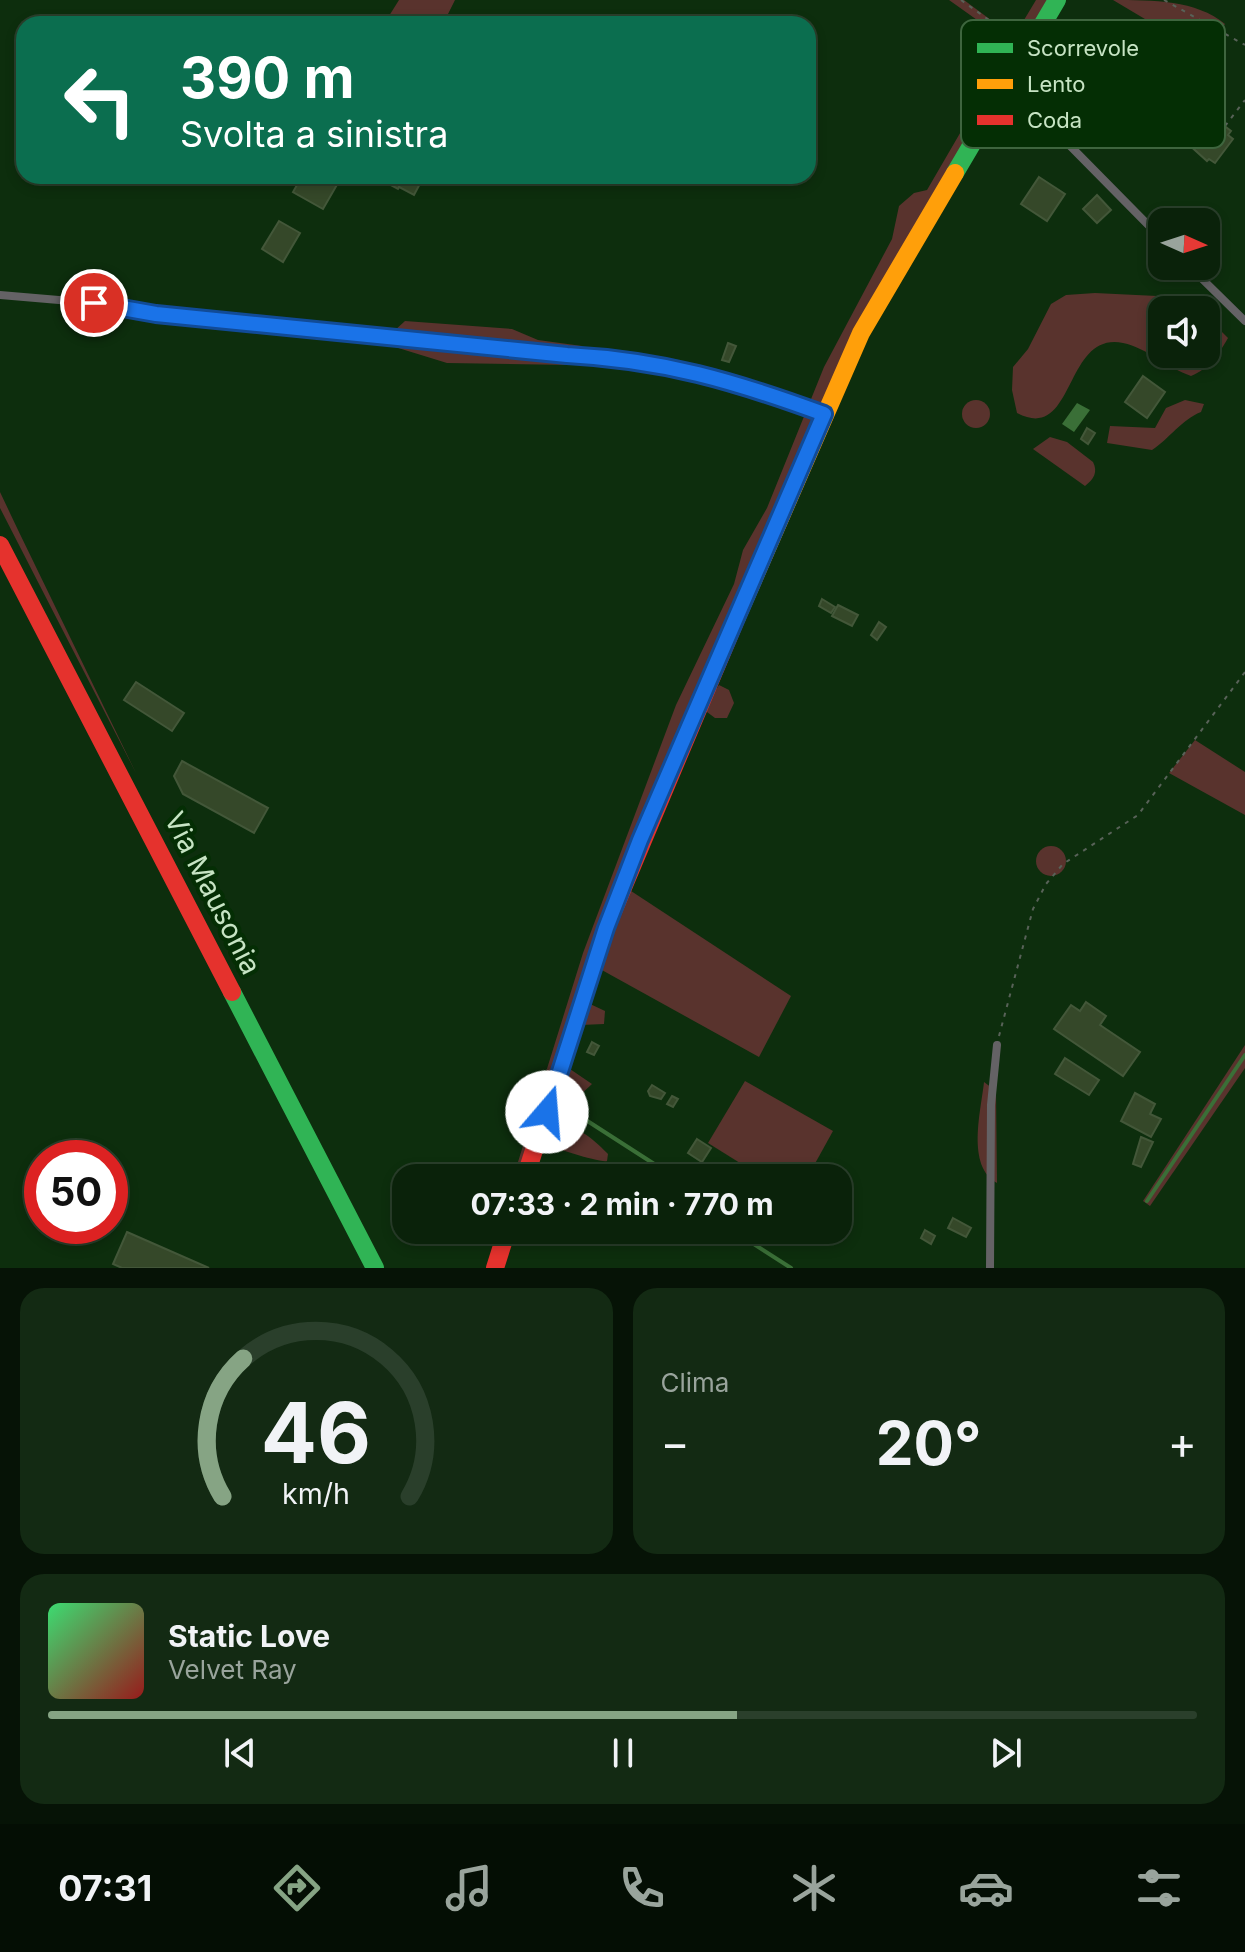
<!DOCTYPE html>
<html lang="it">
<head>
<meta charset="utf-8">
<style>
	body { margin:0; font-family:Inter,sans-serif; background:#132a13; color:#f1f3f6; height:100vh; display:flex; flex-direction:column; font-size:30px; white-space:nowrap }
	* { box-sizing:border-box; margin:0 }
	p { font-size:26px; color:#99a49c }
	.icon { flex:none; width:44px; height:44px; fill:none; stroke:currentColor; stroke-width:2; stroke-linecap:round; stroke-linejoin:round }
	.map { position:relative; height:1268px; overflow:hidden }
	.sheet { display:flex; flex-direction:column; gap:20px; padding:20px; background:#061306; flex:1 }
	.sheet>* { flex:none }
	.guide { position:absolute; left:16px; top:16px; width:800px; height:168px; border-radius:24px; box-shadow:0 4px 12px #0003,0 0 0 2px #2a3f2b; background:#0b6e4f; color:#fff; overflow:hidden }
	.needle { width:52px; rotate:93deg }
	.fabs { position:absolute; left:1148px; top:208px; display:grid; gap:16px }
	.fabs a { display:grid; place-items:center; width:72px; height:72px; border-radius:16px; background:#0a220a; box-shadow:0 4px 12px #0003,0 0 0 2px #2a3f2b; font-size:40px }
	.speed { position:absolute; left:24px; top:1140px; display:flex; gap:16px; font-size:40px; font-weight:700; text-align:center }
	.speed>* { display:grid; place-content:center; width:104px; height:104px; border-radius:50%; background:#0a220a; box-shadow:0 4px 12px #0003,0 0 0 2px #2a3f2b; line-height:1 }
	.speed .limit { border:12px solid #d22; background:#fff; color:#111 }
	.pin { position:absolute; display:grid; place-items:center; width:68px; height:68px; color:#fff; margin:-34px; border:4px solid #fff; border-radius:50%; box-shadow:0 2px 8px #0007 }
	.me { position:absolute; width:88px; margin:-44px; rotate:18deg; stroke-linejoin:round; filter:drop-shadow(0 0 6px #0008) }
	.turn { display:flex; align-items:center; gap:28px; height:168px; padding:0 32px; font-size:36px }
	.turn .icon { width:104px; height:104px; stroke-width:2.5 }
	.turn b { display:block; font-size:56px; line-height:68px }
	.big { font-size:60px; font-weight:700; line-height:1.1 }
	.sheet .widget { flex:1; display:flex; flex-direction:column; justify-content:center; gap:12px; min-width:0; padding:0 28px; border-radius:24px; background:#132a13 }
	.sheet .dial { align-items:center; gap:0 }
	.dial svg { height:208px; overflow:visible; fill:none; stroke:#2a3f2b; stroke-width:7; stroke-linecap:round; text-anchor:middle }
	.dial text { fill:#f1f3f6; stroke:none }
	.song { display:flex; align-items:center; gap:24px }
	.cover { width:96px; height:96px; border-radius:12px; background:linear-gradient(135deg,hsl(140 70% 55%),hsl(0 70% 35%)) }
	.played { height:8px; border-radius:4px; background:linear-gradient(90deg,#86a484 60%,#2a3f2b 60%) }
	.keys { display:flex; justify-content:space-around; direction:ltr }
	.heat { display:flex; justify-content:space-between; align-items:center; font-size:44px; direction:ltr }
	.sheet .tiles { flex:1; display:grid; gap:20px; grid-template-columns:1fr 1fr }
	.widget:last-child { grid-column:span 2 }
	.trip { position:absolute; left:392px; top:1164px; width:460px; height:80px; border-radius:24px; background:#0a220a; box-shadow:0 4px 12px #0003,0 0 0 2px #2a3f2b; font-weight:700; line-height:80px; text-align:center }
	.dock { display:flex; height:128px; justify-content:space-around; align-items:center; background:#040e04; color:#99a49c }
	.dock .icon { width:56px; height:56px }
	.dock .selected { color:#86a484 }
	.dock b { font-size:36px; color:#f1f3f6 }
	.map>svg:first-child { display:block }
</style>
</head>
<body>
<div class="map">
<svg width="1245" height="1268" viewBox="0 0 1245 1268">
	<rect width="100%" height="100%" fill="#0d2e0d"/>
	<!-- green -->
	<g fill="#59332d">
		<path d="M 399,0 L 455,0 L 448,14 L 465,24 L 384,24 Z"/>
		<path d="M 949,0 L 964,0 L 1019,41 L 1018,30 L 1036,0 L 1052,0 L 881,284 L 759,553 L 521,1178 L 513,1178 L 583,953 L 676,705 L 734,584 L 743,550 L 767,508 L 824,367 L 892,239 L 899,206 L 914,193 L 927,190 L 1006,54 L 1015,47 Z"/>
		<path d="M 1113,0 C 1153,0 1196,0 1225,24 L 1213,39 L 1202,42 L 1197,50 Z"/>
		<path d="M 1156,211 L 1166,215 L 1169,222 L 1162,222 L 1162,235 L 1153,236 L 1145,224 L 1151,213 Z"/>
		<path d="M 1095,293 L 1157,296 L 1200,310 L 1162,310 L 1162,354 L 1206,354 L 1206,316 L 1228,338 C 1218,355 1210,368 1191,376 C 1168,368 1147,348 1123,343 C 1063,331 1076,444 1017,413 L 1012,390 L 1013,367 L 1028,349 L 1051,304 L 1066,295 Z"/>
		<path d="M 405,321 L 512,329 L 538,340 L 582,346 L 578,360 L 570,365 L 447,363 L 395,347 L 394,342 L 209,328 L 205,322 L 393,332 Z"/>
		<path d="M 1185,400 L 1204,404 L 1201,412 C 1181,420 1170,438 1152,450 L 1107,443 L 1110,426 L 1155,428 L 1166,408 Z"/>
		<circle cx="976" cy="414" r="14"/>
		<path d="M 1050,437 L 1067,442 L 1093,462 C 1098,472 1094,479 1085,486 L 1033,449 Z"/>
		<path d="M 0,492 L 18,530 L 136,773 L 0,508 Z"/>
		<path d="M 719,685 L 729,690 L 734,703 L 727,718 L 715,718 L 703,709 Z"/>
		<path d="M 1195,740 L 1245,772 L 1245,815 L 1169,773 Z"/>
		<circle cx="1051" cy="861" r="15"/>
		<path d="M 628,889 L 791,996 L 759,1057 L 600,969 Z"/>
		<path d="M 588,1003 L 605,1011 L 604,1024 L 581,1025 Z"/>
		<path d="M 1245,1045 L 1245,1068 L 1150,1206 L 1143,1201 Z"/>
		<path d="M 567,1067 L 592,1084 L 577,1098 L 559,1095 Z"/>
		<path d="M 745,1081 L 833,1131 L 807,1178 L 764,1178 L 708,1143 Z"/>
		<path d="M 984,1082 L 996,1091 L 997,1183 C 966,1166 981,1111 984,1082 Z"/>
		<path d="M 549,1123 C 576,1124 590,1136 608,1154 L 607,1161 C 599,1163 552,1147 543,1143 Z"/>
	</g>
	<!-- water -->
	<path fill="#3a6f37" d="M 1077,403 L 1090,410 L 1074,432 L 1062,424 Z"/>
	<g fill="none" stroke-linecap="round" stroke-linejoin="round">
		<!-- stream -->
		<g stroke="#3a6f37" stroke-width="4">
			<path d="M 561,1104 L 676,1178"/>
			<path d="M 1147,1201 L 1245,1055"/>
			<path d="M 732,1230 L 791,1268"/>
		</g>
	</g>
	<!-- building -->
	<g fill="#354829" stroke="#435739" stroke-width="2">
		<path d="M 1204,117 L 1215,126 L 1218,121 L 1231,131 L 1228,135 L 1233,139 L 1215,163 L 1209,159 L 1207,161 L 1186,142 Z"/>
		<path d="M 302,176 L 342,176 L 323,209 L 293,192 Z"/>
		<path d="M 374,176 L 402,176 L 402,182 L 398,189 Z"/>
		<path d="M 402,176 L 423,178 L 414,195 L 399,187 Z"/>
		<path d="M 1039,177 L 1065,194 L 1047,221 L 1021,204 Z"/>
		<path d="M 1097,195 L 1111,210 L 1097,223 L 1083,209 Z"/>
		<path d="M 279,221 L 300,233 L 283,262 L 262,249 Z"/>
		<path d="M 728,343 L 736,346 L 729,362 L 722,360 Z"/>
		<path d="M 1143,376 L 1165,392 L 1147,418 L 1125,402 Z"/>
		<path d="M 1087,428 L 1095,433 L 1088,444 L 1081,439 Z"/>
		<path d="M 822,599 L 835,607 L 831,613 L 819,606 Z"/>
		<path d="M 838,605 L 858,615 L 852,626 L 832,616 Z"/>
		<path d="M 879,622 L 886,627 L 877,640 L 871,635 Z"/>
		<path d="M 136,682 L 184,713 L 172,731 L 124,700 Z"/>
		<path d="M 182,761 L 268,808 L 254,833 L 183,794 L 174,776 Z"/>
		<path d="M 1086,1002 L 1106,1016 L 1100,1025 L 1140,1052 L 1123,1076 L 1054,1029 L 1071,1005 L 1080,1011 Z"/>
		<path d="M 592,1042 L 599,1046 L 594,1055 L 587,1052 Z"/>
		<path d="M 1065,1058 L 1099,1080 L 1089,1095 L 1055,1074 Z"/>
		<path d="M 652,1085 L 665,1093 L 661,1099 L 650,1096 L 648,1091 Z"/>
		<path d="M 1135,1093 L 1155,1104 L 1150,1114 L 1161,1119 L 1151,1137 L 1121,1121 Z"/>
		<path d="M 672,1096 L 678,1099 L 673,1107 L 667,1104 Z"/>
		<path d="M 1141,1137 L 1153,1142 L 1141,1167 L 1133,1164 Z"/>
		<path d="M 697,1139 L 711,1148 L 702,1162 L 688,1153 Z"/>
		<path d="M 953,1218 L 971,1228 L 966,1237 L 948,1228 Z"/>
		<path d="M 925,1230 L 935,1236 L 931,1244 L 921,1238 Z"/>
		<path d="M 127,1232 L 209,1268 L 122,1268 L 113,1264 Z"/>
	</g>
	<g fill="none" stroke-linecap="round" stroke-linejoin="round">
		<!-- path -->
		<g stroke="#586258" stroke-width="2" stroke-dasharray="4 6" stroke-linecap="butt">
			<path d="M 961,0 L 1014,38"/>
			<path d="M 1164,0 L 1245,45"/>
			<path d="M 1225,126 L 1245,100"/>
			<path d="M 999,1036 L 1033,909 L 1046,884 L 1063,864 L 1138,815 L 1245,672"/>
		</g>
		<!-- lane -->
		<g stroke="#646265" stroke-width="8">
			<path d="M 1011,86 L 1162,239"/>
			<path d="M 1189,266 L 1245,321"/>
			<path d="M 0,295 L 94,303 L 184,317 L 629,358 L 708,375 L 823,414"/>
			<path d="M 990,1268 L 991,1105 L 997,1045"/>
		</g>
		<!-- fast -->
		<g stroke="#30b455" stroke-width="18">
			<path d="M 955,173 L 1057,0"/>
			<path d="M 232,992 L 375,1268"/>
		</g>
		<!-- slow -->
		<path stroke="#ff9f0a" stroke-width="18" d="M 737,617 L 861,333 L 955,173"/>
		<!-- jam -->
		<g stroke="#e5322d" stroke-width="18">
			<path d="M 0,545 L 232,992"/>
			<path d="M 525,1178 L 606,928 L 737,617"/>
			<path d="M 495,1268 L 507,1230"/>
		</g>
	</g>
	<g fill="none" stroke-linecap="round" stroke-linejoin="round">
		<!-- route casing -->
		<g stroke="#114b97" stroke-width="20">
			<path id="route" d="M 94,303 L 156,314 L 567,355 C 663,360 734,381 824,414 L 640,840 L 606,928 L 547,1112"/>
		</g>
		<!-- route -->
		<use href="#route" stroke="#1a73e8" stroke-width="14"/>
	</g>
	<g text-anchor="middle" stroke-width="8" stroke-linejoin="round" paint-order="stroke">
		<!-- street labels -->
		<g font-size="28" fill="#c7e4c4" stroke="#042e04">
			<text transform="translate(213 893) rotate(63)" y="10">Via Mausonia</text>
		</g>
	</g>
	<!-- legend -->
	<rect x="961" y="20" width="264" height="128" rx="12" fill="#042e04" stroke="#3e653e" stroke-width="2"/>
	<rect x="977" y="43" width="36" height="10" fill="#30b455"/>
	<rect x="977" y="79" width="36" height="10" fill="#ff9f0a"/>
	<rect x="977" y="115" width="36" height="10" fill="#e5322d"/>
	<g font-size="22" fill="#c7e4c4">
		<text x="1027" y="56">Scorrevole</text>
		<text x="1027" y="92">Lento</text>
		<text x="1027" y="128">Coda</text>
	</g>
</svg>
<div class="fabs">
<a><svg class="needle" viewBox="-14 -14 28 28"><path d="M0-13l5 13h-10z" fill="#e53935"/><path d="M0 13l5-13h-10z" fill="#99a49c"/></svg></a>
<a><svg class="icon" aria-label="sound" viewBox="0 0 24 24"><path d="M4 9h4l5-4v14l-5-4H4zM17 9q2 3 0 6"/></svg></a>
</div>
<div class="speed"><div class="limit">50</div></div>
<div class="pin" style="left:94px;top:303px;background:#d93025"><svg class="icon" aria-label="arrive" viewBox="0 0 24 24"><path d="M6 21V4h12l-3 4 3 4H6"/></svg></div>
<svg class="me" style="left:547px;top:1112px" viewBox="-20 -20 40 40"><circle r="19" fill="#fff"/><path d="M0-13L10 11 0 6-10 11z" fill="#1a73e8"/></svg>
<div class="trip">07:33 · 2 min · 770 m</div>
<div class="guide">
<div class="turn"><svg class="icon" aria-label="left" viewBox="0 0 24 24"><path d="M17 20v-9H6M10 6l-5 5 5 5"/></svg><div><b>390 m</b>Svolta a sinistra</div></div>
</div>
</div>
<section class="sheet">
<div class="tiles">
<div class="widget dial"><svg viewBox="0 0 100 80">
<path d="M14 69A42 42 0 1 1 86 69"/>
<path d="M14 69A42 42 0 0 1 22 16" stroke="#86a484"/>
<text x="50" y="56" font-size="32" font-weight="700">46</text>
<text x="50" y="72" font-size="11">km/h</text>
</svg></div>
<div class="widget"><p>Clima</p>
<div class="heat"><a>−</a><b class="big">20°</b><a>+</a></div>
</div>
<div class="widget">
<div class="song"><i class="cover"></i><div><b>Static Love</b><p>Velvet Ray</p></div></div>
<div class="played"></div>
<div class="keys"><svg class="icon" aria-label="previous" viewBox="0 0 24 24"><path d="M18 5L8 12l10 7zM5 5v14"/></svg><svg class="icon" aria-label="pause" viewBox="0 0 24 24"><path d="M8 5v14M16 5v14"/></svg><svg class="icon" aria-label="next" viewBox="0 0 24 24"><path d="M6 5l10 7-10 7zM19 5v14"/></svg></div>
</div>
</div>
</section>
<nav class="dock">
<b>07:31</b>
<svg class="icon selected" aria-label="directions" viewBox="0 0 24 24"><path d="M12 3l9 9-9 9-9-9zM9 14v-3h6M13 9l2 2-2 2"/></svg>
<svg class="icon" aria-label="music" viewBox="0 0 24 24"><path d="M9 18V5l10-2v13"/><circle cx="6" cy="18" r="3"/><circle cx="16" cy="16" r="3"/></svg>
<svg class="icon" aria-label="phone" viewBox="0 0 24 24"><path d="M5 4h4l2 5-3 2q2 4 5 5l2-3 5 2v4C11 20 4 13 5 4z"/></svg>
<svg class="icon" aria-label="climate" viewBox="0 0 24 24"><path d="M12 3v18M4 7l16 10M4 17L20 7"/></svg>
<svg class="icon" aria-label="car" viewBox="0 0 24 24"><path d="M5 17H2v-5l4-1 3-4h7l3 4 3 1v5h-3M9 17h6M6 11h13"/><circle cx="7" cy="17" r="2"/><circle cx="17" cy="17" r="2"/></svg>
<svg class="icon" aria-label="filters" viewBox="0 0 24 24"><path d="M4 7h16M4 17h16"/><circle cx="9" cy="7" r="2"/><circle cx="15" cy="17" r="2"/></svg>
</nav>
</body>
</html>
